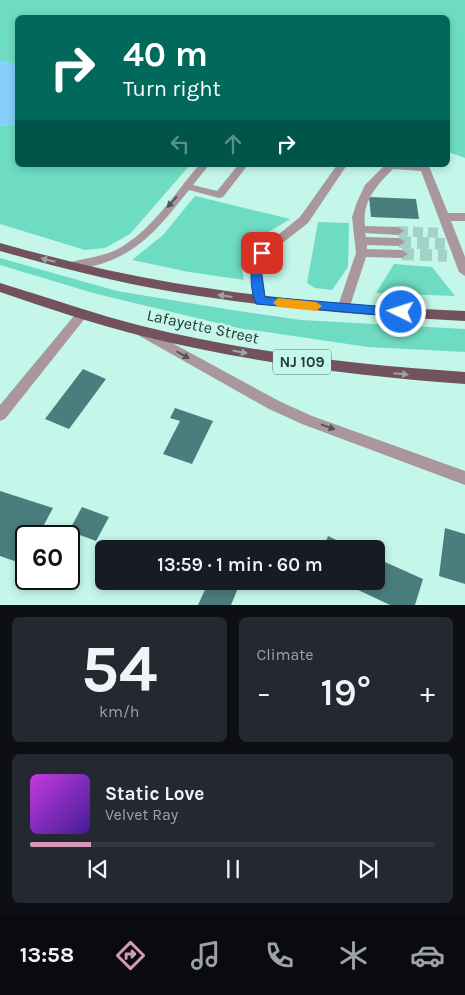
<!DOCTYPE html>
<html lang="en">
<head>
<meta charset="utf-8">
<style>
	body { margin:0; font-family:Karla,sans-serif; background:#242831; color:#f1f3f6; height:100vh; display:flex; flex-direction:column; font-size:19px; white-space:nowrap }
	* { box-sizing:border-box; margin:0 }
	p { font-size:16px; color:#9ea1a6 }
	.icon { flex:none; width:28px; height:28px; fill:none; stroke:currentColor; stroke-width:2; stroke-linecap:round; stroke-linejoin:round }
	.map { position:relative; height:605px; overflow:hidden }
	.panel { display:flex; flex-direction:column; gap:12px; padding:12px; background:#0d0f14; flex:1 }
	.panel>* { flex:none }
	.top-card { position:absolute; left:15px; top:15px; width:435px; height:152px; border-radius:8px; box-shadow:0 2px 8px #0003; background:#00695c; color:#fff; overflow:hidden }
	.speed { position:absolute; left:15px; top:525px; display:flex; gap:10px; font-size:25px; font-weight:700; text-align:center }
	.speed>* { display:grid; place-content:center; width:65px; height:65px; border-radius:50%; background:#171b24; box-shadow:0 2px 8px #0003; line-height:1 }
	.speed .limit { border:2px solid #111; border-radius:8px; background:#fff; color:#111 }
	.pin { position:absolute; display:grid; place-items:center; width:42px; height:42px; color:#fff; margin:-21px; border-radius:10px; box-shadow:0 2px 8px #0006 }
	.me { position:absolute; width:55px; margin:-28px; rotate:274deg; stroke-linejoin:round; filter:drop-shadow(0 0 4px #0008) }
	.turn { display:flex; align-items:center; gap:18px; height:105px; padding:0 25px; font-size:22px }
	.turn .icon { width:65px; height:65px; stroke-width:2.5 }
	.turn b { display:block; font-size:35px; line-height:42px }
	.lanes { display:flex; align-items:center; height:48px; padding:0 25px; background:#0003; justify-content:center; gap:25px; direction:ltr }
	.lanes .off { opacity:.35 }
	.big { font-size:38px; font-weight:600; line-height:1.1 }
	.panel .tile { flex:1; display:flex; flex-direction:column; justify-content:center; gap:8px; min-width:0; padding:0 18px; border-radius:8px; background:#242831 }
	.panel .dial { align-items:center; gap:0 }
	.dial b { font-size:65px; line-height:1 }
	.song { display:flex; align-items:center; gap:15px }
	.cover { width:60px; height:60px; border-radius:8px; background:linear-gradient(135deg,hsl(290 70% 55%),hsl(260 70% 35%)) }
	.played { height:5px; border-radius:2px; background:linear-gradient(90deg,#d69ab8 15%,#363941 15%) }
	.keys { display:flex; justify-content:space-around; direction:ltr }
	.heat { display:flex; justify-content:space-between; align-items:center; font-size:28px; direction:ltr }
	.panel .tiles { flex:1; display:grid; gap:12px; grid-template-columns:1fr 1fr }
	.tile:last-child { grid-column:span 2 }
	.trip { position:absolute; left:95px; top:540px; width:290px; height:50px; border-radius:8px; background:#171b24; box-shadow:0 2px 8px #0003; font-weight:600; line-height:50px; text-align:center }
	.tab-bar { display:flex; height:80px; justify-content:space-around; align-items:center; background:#090b0e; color:#9ea1a6 }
	.tab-bar .icon { width:35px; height:35px }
	.tab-bar .active { color:#d69ab8 }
	.tab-bar b { font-size:22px; color:#f1f3f6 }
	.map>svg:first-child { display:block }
</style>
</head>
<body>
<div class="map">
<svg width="465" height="605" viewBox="0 0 465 605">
	<rect width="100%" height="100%" fill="#c4f7e9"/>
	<!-- green -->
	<g fill="#6edcc3">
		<path d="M 0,0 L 465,0 L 465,158 L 448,152 L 448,18 L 18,18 L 17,65 L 0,61 Z"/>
		<path d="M 17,124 L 18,165 L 190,165 L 130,234 L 105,248 L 85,250 L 0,224 L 0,126 Z"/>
		<path d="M 195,196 L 290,219 C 266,235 235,245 244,280 L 189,272 L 132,260 L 163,235 Z"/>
		<path d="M 318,222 L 349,223 L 348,267 L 332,290 L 315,288 L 307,283 Z"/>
		<path d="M 0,258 L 117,291 L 232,310 L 301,320 L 465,329 L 465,352 L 368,347 L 238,328 L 93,293 L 0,265 Z"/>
		<path d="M 394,264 L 432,267 L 455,296 L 376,293 Z"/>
	</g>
	<!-- water -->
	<path fill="#86cffd" d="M 0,61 L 17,65 L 17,124 L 0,126 Z"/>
	<!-- building -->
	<g fill="#4a7d7e">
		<path d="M 369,197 L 416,199 L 419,219 L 371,217 Z"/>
		<path d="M 83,369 L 106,379 L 69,429 L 45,419 Z"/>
		<path d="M 175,408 L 213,421 L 192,464 L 163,454 L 180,421 L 170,418 Z"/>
		<path d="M 0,491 L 53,508 L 38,536 L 26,536 L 26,558 L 23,564 L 0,556 Z"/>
		<path d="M 82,507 L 109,517 L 96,541 L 69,531 Z"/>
		<path d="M 445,528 L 465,534 L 465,584 L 439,576 Z"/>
		<path d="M 328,536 L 355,549 L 323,549 Z"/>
		<path d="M 376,558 L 423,579 L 415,605 L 390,605 L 339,581 L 376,581 Z"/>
		<path d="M 209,581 L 241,581 L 231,605 L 198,605 Z"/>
	</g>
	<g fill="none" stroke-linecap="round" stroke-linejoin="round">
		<!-- minor-tunnel-far1 -->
		<path stroke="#a4d1c5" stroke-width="10" stroke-dasharray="10 5" stroke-linecap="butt" d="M 398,231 L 442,233"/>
		<!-- minor-tunnel -->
		<g stroke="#a4d1c5" stroke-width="12" stroke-dasharray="12 6" stroke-linecap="butt">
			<path d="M 399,242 L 445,244"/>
			<path d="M 402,254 L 447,256"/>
		</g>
		<!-- minor -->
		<g fill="#aa979d" fill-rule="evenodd">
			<path d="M 199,165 L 209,165 L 193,185 L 217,191 L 238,165 L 248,165 L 223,197 L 219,198 L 189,190 C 161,225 140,254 94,266 C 86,268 76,271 68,269 L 66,266 L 68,263 C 84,258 101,257 116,250 C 151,232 174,194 199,165 Z"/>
			<path d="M 337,165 L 347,165 L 308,223 L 267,255 L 262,270 L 266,301 L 264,304 L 256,304 L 250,270 L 256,253 L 300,217 Z"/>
			<path d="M 385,165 L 429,166 L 448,213 L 465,213 L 465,221 L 451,221 L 465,257 L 465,276 L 459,272 L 421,171 L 393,169 C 377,185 362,201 365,226 L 398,227 L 404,231 L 398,235 L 365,233 L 366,237 L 399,238 L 405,242 L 399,246 L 367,245 L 367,249 L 402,250 L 408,254 L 402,258 L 366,257 L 349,309 L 347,312 L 339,312 L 337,309 L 356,253 L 352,217 L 357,202 L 365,185 Z"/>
			<path d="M 82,309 L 86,311 L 88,314 L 86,317 L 5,419 L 0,421 L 0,405 L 78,311 Z"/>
			<path d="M 141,326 L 279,401 L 312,416 L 465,471 L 465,485 L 302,424 L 269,409 L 136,334 L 135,331 L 136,328 Z"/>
		</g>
		<!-- major -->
		<g fill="#73525d" fill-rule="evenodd">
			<path d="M 0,243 C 57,259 115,273 174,283 C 270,299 367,307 465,311 L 465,321 C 367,316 270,308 174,292 C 115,282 57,267 0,251 Z"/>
			<path d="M 0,283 C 47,297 94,314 142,326 C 248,352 356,365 465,372 L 465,384 C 356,376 248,362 142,336 C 94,324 47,308 0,292 Z"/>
		</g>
	</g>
	<!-- one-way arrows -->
	<defs><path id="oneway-solid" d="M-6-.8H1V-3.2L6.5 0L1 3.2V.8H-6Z" transform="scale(1.25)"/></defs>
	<g fill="#4e5654">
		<use href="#oneway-solid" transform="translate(172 202) rotate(131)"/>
		<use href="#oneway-solid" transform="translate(183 355) rotate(30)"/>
		<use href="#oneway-solid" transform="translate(328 427) rotate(20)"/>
	</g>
	<g fill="#9ca4a3">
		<use href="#oneway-solid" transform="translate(48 260) rotate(-166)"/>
		<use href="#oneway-solid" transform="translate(225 296) rotate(-172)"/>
		<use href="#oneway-solid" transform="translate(240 352) rotate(11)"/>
		<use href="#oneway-solid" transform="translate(401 374) rotate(5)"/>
	</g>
	<!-- route -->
	<path fill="#1a73e8" stroke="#114b97" d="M 262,249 L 267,253 L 261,270 L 265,297 L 401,308 L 407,312 L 401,317 L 256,304 C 250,292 247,255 262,249 Z"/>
	<!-- slow -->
	<path fill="#f59e0b" d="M 278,298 L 316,302 L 322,306 L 316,311 L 278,307 L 273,303 Z"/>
	<g text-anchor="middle" stroke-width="5" stroke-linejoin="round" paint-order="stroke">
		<!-- shield labels -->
		<rect fill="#c4f7e9" stroke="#55736b" stroke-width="1" x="273" y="349.5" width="58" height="25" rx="4"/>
		<g font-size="15" font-weight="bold" fill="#263a35">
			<text x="302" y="367">NJ 109</text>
		</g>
		<!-- street labels -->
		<g font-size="16" fill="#263a35" stroke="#c4f7e9">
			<text transform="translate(203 326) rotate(12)" y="6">Lafayette Street</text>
		</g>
	</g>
</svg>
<div class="speed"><div class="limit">60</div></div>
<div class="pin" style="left:262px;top:253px;background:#d93025"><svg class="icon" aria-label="arrive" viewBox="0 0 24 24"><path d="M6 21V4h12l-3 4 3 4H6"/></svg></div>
<svg class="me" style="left:401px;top:312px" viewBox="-20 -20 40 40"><circle r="17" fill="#1a73e8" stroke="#fff" stroke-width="3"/><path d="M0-11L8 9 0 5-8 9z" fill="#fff"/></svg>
<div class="trip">13:59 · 1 min · 60 m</div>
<div class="top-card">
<div class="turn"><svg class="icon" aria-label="right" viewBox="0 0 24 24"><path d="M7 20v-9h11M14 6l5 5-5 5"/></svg><div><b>40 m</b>Turn right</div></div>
<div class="lanes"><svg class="icon off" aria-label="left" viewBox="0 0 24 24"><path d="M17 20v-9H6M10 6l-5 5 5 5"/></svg><svg class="icon off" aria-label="ahead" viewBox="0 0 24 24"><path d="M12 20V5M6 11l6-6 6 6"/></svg><svg class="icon" aria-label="right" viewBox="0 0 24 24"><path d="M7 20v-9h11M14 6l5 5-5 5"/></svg></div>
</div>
</div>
<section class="panel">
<div class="tiles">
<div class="tile dial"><b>54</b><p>km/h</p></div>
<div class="tile"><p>Climate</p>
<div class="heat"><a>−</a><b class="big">19°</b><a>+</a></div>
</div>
<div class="tile">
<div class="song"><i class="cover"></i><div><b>Static Love</b><p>Velvet Ray</p></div></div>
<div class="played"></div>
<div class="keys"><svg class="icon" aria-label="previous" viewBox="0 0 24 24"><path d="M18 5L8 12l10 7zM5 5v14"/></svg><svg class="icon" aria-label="pause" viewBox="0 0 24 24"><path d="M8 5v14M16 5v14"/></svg><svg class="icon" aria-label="next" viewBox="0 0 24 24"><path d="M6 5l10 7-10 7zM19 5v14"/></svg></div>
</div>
</div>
</section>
<nav class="tab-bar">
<b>13:58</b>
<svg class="icon active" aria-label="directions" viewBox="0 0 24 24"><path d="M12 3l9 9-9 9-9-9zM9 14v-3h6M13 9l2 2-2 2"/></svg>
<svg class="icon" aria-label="music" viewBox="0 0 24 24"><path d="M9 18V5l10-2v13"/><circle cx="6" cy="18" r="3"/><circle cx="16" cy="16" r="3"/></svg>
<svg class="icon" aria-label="phone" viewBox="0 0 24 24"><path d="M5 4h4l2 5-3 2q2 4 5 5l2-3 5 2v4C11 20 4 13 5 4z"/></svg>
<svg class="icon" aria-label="climate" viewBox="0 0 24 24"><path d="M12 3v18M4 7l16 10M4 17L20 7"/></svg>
<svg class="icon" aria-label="car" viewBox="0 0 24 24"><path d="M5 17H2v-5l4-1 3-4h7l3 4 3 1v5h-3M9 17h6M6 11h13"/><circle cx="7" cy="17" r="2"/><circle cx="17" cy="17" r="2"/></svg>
</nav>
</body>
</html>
